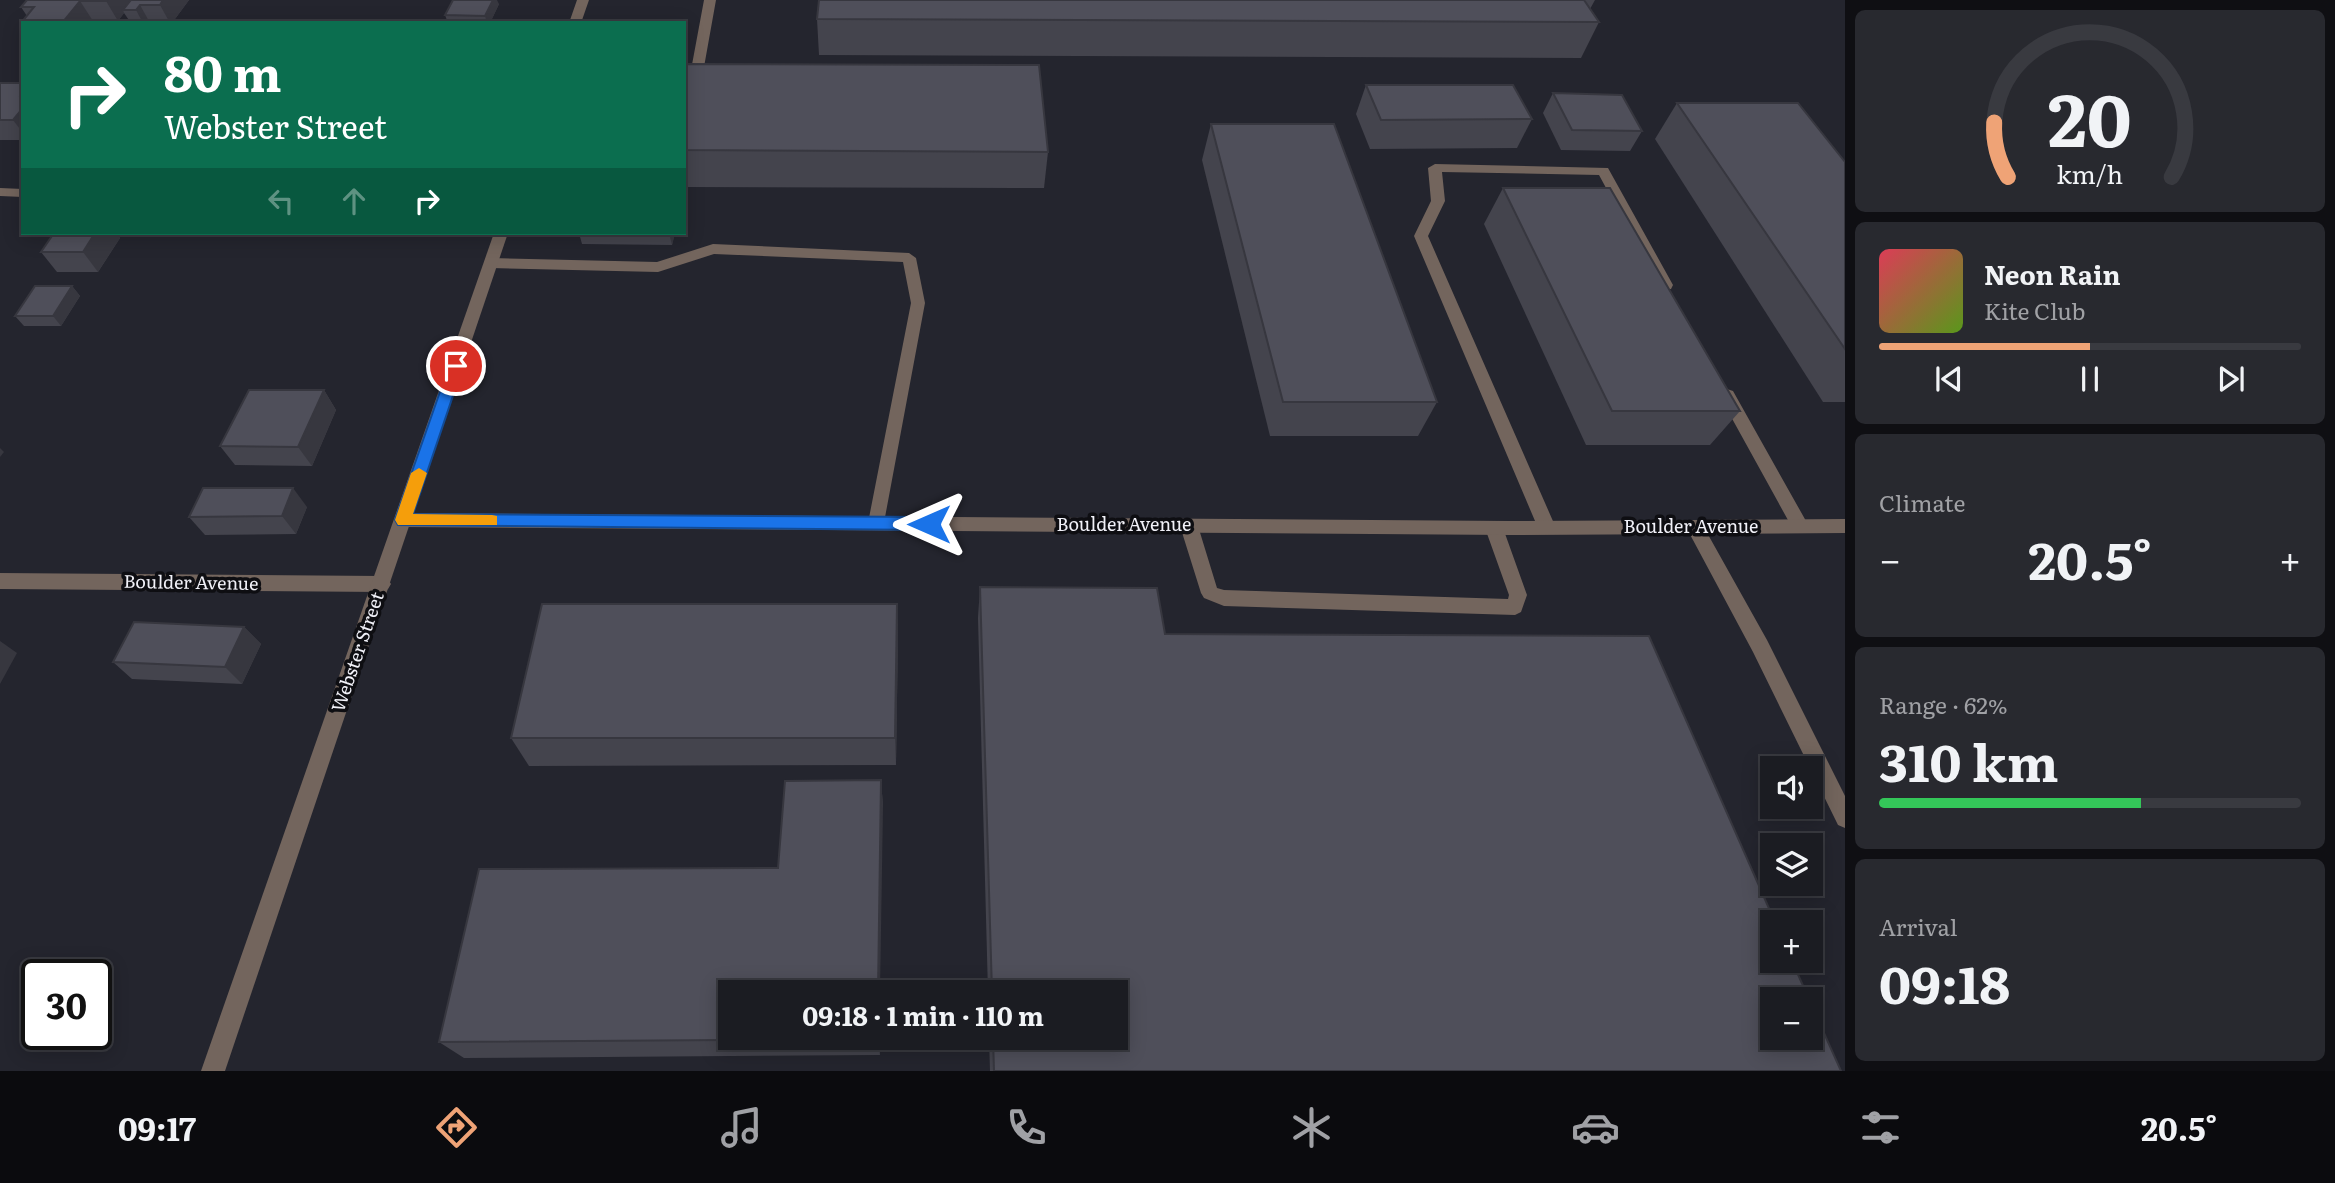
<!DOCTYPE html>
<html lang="en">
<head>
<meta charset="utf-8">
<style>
	body { margin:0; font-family:Literata,serif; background:#28292f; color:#f1f3f6; height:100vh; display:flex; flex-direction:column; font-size:26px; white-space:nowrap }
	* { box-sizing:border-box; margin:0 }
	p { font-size:23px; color:#a0a1a5 }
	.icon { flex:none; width:38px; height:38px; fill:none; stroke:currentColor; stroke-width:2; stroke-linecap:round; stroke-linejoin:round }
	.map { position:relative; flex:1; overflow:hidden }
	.drawer { display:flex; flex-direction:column; gap:10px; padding:10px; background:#0f0f13; width:490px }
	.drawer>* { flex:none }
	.top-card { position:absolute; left:21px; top:21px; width:665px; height:214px; border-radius:0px; box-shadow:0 4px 18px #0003,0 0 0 2px #393a40; background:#0b6e4f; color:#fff; overflow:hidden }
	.fabs { position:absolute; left:1760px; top:756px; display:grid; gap:14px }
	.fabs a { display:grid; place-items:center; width:63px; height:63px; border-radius:0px; background:#1b1c22; box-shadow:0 4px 18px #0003,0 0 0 2px #393a40; font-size:35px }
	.speed { position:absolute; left:21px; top:959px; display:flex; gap:14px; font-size:35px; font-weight:700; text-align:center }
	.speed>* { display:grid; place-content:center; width:91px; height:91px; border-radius:50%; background:#1b1c22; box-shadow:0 4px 18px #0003,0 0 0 2px #393a40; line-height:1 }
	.speed .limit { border:4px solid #111; border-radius:10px; background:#fff; color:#111 }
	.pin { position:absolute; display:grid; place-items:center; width:60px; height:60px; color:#fff; margin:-30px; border:4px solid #fff; border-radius:50%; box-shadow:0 2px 7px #0007 }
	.me { position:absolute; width:77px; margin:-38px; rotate:270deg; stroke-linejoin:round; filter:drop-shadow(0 0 5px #0008) }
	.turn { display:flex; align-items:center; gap:24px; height:147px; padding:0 28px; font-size:32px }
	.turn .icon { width:91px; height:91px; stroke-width:2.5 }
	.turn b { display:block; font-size:49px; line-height:60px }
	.lanes { display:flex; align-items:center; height:66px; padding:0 28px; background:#0003; justify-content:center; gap:35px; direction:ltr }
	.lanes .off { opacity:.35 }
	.big { font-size:52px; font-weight:700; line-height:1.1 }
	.drawer .card { flex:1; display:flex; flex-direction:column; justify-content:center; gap:10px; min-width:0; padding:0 24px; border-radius:10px; background:#28292f }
	.drawer .dial { align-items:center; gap:0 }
	.dial svg { height:182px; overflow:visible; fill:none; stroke:#393a40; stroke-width:7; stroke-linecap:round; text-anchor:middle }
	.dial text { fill:#f1f3f6; stroke:none }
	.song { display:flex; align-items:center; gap:21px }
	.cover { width:84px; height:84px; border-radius:10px; background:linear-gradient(135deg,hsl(350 70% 55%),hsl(90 70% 35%)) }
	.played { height:7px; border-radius:4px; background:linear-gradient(90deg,#efa376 50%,#393a40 50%) }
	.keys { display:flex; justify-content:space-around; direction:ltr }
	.heat { display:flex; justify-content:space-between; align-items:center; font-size:38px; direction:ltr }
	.charge { height:10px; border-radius:5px; background:linear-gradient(90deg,#34c759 62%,#393a40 0) }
	.trip { position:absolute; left:718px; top:980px; width:410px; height:70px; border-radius:0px; background:#1b1c22; box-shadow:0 4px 18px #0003,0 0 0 2px #393a40; font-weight:700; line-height:70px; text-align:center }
	.tab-bar { display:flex; height:112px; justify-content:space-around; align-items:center; background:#0b0b0e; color:#a0a1a5 }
	.tab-bar .icon { width:49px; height:49px }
	.tab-bar .on { color:#efa376 }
	.tab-bar b { font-size:32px; color:#f1f3f6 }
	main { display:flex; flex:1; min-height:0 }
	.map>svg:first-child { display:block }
</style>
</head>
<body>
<main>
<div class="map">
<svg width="1845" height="1071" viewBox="0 0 1845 1071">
	<rect width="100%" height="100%" fill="#24252e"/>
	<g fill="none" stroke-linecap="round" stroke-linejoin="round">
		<!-- service -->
		<g fill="#73655d" fill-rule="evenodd">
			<path d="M 704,0 L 716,0 L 704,67 L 717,69 L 719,72 L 713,76 L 691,70 Z"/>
			<path d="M 1435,164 L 1608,168 L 1673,285 L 1671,289 L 1661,289 L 1599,175 L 1442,172 L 1445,201 L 1428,236 L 1556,528 L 1553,533 L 1541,533 L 1538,528 L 1414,236 L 1431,201 L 1428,168 Z"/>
			<path d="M 713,244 L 909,253 L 916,258 L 925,303 L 883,528 L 871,528 L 868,523 L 911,303 L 903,262 L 714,254 L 658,272 L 491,268 L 484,263 L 491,258 L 657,262 Z"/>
			<path d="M 1727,389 L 1733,391 L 1806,521 L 1809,526 L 1806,531 L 1794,531 L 1719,395 Z"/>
			<path d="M 1189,519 L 1195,521 L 1198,526 L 1217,588 L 1224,590 L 1508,599 L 1509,595 L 1485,528 L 1488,523 L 1500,523 L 1503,528 L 1527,595 L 1521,612 L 1515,615 L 1224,606 L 1204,598 L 1201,593 L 1180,526 L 1183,521 Z"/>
			<path d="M 1695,520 L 1701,522 L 1767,640 L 1845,796 L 1845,828 L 1838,825 L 1753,652 L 1686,527 L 1689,522 Z"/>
		</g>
		<!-- minor -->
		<g fill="#73655d" fill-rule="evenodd">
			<path d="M 0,188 L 23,189 L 23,197 L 0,196 Z"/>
			<path d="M 403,513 L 1509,521 L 1845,519 L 1845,533 L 1509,535 L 403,527 L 397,525 L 394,520 L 397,515 Z"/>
			<path d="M 0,573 L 382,576 L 388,579 L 391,584 L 388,589 L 382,592 L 0,589 Z"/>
		</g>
		<!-- tertiary -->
		<g fill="#73655d" fill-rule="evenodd">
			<path d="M 577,0 L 589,0 L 581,23 L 569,23 Z"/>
			<path d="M 494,233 L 508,233 L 225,1071 L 201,1071 Z"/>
		</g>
	</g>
	<!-- wall -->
	<g fill="#44444d">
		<path d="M 27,0 L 189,0 L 172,23 L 131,23 L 124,13 L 118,21 L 93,21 L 91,23 L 23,23 L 23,26 L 21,23 L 27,16 L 21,7 Z"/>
		<path d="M 819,0 L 1595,0 L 1590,9 L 1599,22 L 1581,58 L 819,55 L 817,19 Z"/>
		<path d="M 499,4 L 490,23 L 448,23 L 445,15 Z"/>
		<path d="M 684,64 L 1048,152 L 1044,188 L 684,187 Z"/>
		<rect x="0" y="83" width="23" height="57"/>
		<path d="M 1366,85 L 1532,119 L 1517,148 L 1370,149 L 1356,114 Z"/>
		<path d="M 1553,93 L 1642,131 L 1630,151 L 1561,150 L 1543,113 Z"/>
		<path d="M 1677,103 L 1845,162 L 1845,402 L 1823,402 L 1655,139 Z"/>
		<path d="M 1211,124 L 1437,402 L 1418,436 L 1270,436 L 1202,160 Z"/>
		<path d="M 1503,188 L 1740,411 L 1710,445 L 1586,445 L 1484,224 Z"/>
		<path d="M 54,233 L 116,233 L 120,238 L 98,272 L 57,272 L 41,252 Z"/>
		<path d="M 579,233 L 675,233 L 672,245 L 582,244 Z"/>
		<path d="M 72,286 L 80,296 L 61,326 L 24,326 L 15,316 Z"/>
		<path d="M 324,390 L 336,410 L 312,466 L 235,465 L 220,446 Z"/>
		<path d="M 307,507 L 296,534 L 205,535 L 189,517 Z"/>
		<path d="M 980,587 L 1165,634 L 1841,1071 L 990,1071 L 989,1038 L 1115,1038 L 1115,992 L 988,992 L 978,618 Z"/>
		<path d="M 897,604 L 898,635 L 896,765 L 529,766 L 511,738 Z"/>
		<path d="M 244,627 L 261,644 L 242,684 L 132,679 L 113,662 Z"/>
		<path d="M 881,780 L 883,806 L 730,1038 L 880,1038 L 880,1055 L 464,1058 L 439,1042 L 778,868 Z"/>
	</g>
	<!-- shaded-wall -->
	<g fill="#37373f">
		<path d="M 107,0 L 132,0 L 123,10 L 124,13 L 118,21 L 106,1 Z"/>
		<path d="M 163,0 L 189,0 L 172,23 L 170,23 L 160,5 Z"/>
		<path d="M 493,0 L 497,0 L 499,4 L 490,23 L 487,23 L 485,16 Z"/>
		<path d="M 80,1 L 93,21 L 91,23 L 63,22 Z"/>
		<path d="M 140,5 L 150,23 L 143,23 L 136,10 Z"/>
		<path d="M 23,108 L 23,133 L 13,120 Z"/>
		<path d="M 95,233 L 116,233 L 120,238 L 98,272 L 83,252 Z"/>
		<path d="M 669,233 L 675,233 L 672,245 Z"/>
		<path d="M 72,286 L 80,296 L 61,326 L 53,316 Z"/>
		<path d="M 324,390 L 336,410 L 312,466 L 298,447 Z"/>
		<path d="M 0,448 L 4,452 L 0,457 Z"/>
		<path d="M 293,488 L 307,507 L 296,534 L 282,516 Z"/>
		<path d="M 897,604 L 898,635 L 896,765 L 895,738 Z"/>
		<path d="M 244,627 L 261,644 L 242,684 L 225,667 Z"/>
		<path d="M 0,641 L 17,653 L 0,684 Z"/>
		<path d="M 881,780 L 883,806 L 880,992 L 878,992 Z"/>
		<path d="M 877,1038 L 880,1038 L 880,1055 Z"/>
	</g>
	<!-- building -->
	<g fill="#4f4f5a" stroke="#37373f" stroke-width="2">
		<path d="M 27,0 L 107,0 L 106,1 L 80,1 L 63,22 L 21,23 L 34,7 L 21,7 Z"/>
		<path d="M 131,0 L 163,0 L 160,5 L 140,5 L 136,10 L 123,10 Z"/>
		<path d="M 453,0 L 493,0 L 485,16 L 445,15 Z"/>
		<path d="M 819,0 L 1584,0 L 1599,22 L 817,19 Z"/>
		<path d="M 684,64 L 1039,65 L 1048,152 L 684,150 Z"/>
		<path d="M 0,83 L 23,83 L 23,94 L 21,96 L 23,96 L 23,108 L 13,120 L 0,120 Z"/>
		<path d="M 1366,85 L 1513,85 L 1532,119 L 1381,120 Z"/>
		<path d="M 1553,93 L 1622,95 L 1642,131 L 1572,130 Z"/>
		<path d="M 1677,103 L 1798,103 L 1845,162 L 1845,349 Z"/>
		<path d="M 1211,124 L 1334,124 L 1437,402 L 1283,402 Z"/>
		<path d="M 1503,188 L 1610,188 L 1740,411 L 1612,411 Z"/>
		<path d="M 54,233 L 95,233 L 83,252 L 41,252 Z"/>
		<path d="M 35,286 L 72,286 L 53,316 L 15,316 Z"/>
		<path d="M 249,390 L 324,390 L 298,447 L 220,446 Z"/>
		<path d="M 203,488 L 293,488 L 282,516 L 189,517 Z"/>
		<path d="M 980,587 L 1157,588 L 1165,634 L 1649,636 L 1775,922 L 1773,922 L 1773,961 L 1792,961 L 1809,999 L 1773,999 L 1773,1038 L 1811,1038 L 1811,1004 L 1841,1071 L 994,1071 L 993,1038 L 1115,1038 L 1115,992 L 992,992 Z"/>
		<path d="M 542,604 L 897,604 L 895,738 L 511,738 Z"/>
		<path d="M 134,622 L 244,627 L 225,667 L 113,662 Z"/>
		<path d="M 881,780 L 878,992 L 730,992 L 730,1038 L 877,1038 L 877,1039 L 439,1042 L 479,869 L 778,868 L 785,781 Z"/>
	</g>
	<!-- route -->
	<path fill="#1a73e8" stroke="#114b97" stroke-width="2" d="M 456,360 L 463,366 L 413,514 L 929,517 L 937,524 L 929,530 L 398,525 L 395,520 L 449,366 Z"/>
	<!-- slow -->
	<path fill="#f59e0b" d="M 419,468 L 427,473 L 413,514 L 492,515 L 497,516 L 497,525 L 398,525 L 395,520 L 411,473 Z"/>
	<g text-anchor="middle" stroke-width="7" stroke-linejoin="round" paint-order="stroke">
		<!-- street labels -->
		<g font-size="18" fill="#f1f1f8" stroke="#0e0e12">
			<text x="1124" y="531">Boulder Avenue</text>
			<text x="1691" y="533">Boulder Avenue</text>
			<text transform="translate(191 583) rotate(1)" y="6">Boulder Avenue</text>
			<text transform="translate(358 652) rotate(-71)" y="6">Webster Street</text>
		</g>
	</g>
</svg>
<div class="fabs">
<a><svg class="icon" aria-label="sound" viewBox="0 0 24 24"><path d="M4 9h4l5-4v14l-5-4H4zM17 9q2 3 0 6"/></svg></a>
<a><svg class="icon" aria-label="layers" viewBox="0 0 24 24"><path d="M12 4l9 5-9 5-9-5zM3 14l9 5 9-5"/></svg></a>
<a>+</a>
<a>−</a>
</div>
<div class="speed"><div class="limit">30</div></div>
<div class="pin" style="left:456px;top:366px;background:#d93025"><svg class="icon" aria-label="arrive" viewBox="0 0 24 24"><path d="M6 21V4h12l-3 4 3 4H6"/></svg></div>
<svg class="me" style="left:929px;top:524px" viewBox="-20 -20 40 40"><path d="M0-17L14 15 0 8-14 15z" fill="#1a73e8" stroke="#fff" stroke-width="4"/></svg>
<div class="trip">09:18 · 1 min · 110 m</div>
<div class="top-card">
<div class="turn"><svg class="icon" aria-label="right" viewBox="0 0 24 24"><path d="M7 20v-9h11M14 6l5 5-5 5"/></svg><div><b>80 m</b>Webster Street</div></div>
<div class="lanes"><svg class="icon off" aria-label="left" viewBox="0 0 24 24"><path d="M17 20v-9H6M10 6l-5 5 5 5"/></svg><svg class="icon off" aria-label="ahead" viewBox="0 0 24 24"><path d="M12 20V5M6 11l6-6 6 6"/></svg><svg class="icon" aria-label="right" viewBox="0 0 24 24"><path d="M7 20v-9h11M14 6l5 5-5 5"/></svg></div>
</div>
</div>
<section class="drawer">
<div class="card dial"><svg viewBox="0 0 100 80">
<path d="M14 69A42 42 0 1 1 86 69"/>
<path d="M14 69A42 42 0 0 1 8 45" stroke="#efa376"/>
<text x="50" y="56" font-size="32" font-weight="700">20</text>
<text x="50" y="72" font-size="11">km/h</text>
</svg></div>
<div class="card">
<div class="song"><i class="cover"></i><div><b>Neon Rain</b><p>Kite Club</p></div></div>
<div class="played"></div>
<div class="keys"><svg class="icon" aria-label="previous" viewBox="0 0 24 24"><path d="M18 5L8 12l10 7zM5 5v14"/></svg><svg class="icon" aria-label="pause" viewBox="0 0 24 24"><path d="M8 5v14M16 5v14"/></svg><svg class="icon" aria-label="next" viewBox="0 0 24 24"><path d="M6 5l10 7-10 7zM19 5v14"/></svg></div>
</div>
<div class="card"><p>Climate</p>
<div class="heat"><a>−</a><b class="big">20.5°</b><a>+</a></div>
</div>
<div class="card"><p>Range · 62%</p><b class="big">310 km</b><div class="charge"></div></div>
<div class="card"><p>Arrival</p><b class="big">09:18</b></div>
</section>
</main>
<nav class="tab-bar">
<b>09:17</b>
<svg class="icon on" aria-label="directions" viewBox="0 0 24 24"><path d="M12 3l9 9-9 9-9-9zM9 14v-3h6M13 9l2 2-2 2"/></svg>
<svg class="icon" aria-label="music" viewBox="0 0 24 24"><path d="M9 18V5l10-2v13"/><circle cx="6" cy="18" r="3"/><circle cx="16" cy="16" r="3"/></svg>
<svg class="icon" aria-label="phone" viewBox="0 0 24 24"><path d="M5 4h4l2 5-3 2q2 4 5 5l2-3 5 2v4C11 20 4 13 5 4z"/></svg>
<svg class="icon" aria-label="climate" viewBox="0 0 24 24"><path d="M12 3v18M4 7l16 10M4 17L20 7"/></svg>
<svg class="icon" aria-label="car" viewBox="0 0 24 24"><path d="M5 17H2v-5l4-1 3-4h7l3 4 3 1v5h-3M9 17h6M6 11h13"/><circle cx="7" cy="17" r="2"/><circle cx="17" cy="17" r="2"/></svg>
<svg class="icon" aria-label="filters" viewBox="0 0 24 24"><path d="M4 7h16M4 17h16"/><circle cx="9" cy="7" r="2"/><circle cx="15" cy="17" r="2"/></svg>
<b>20.5°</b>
</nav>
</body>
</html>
